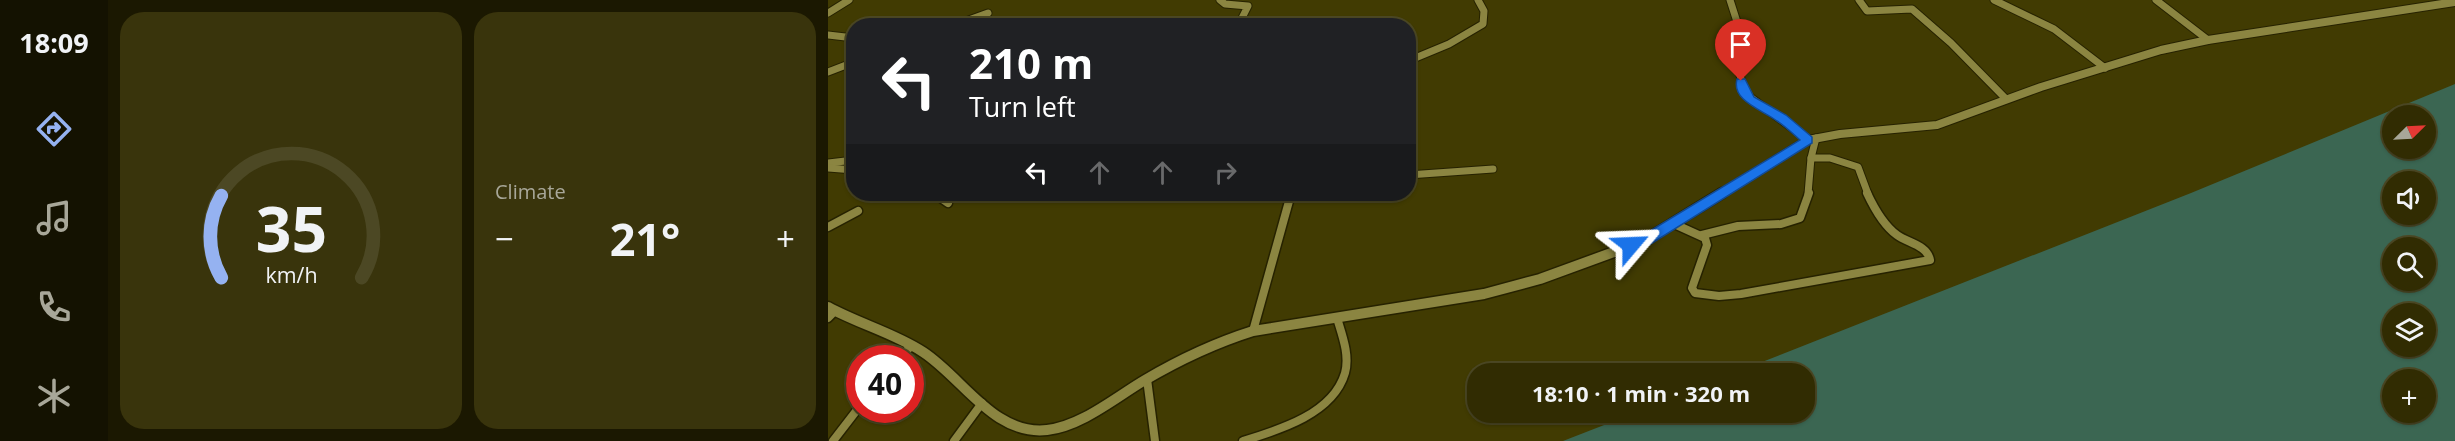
<!DOCTYPE html>
<html lang="en">
<head>
<meta charset="utf-8">
<style>
	body { margin:0; font-family:"Open Sans",sans-serif; background:#39340c; color:#f1f3f6; height:100vh; display:flex; flex-direction:column; font-size:22px; white-space:nowrap }
	* { box-sizing:border-box; margin:0 }
	p { font-size:20px; color:#a8a799 }
	.icon { flex:none; width:33px; height:33px; fill:none; stroke:currentColor; stroke-width:2; stroke-linecap:round; stroke-linejoin:round }
	.map { position:relative; flex:1; overflow:hidden }
	.drawer { display:flex; flex-direction:column; gap:12px; padding:12px; background:#1b1801; width:720px }
	.drawer>* { flex:none }
	.top-card { position:absolute; left:18px; top:18px; width:570px; height:183px; border-radius:24px; box-shadow:0 2px 4px #0004,0 0 0 2px #4c4824; background:#202124; color:#fff; overflow:hidden }
	.needle { width:39px; rotate:66deg }
	.fabs { position:absolute; left:1554px; top:105px; display:grid; gap:12px }
	.fabs a { display:grid; place-items:center; width:54px; height:54px; border-radius:50%; background:#312c02; box-shadow:0 2px 4px #0004,0 0 0 2px #4c4824; font-size:30px }
	.speed { position:absolute; left:18px; top:345px; display:flex; gap:12px; font-size:30px; font-weight:700; text-align:center }
	.speed>* { display:grid; place-content:center; width:78px; height:78px; border-radius:50%; background:#312c02; box-shadow:0 2px 4px #0004,0 0 0 2px #4c4824; line-height:1 }
	.speed .limit { border:9px solid #d22; background:#fff; color:#111 }
	.pin { position:absolute; display:grid; place-items:center; width:51px; height:51px; color:#fff; margin:-62px -26px; border-radius:50% 50% 50% 0; rotate:-45deg; box-shadow:0 0 6px #0007 }
	.pin .icon { rotate:45deg }
	.me { position:absolute; width:66px; margin:-33px; rotate:64deg; stroke-linejoin:round; filter:drop-shadow(0 0 4px #0008) }
	.turn { display:flex; align-items:center; gap:21px; height:126px; padding:0 24px; font-size:27px }
	.turn .icon { width:78px; height:78px; stroke-width:2.5 }
	.turn b { display:block; font-size:42px; line-height:51px }
	.lanes { display:flex; align-items:center; height:57px; padding:0 24px; background:#0003; justify-content:center; gap:30px; direction:ltr }
	.lanes .off { opacity:.35 }
	.big { font-size:45px; font-weight:700; line-height:1.1 }
	.drawer .tile { flex:1; display:flex; flex-direction:column; justify-content:center; gap:9px; min-width:0; padding:0 21px; border-radius:24px; background:#39340c }
	.drawer .dial { align-items:center; gap:0 }
	.dial svg { height:156px; overflow:visible; fill:none; stroke:#4c4824; stroke-width:7; stroke-linecap:round; text-anchor:middle }
	.dial text { fill:#f1f3f6; stroke:none }
	.heat { display:flex; justify-content:space-between; align-items:center; font-size:33px; direction:ltr }
	.drawer .tiles { flex:1; display:grid; gap:12px; grid-template-columns:repeat(2,1fr) }
	.trip { position:absolute; left:639px; top:363px; width:348px; height:60px; border-radius:24px; background:#312c02; box-shadow:0 2px 4px #0004,0 0 0 2px #4c4824; font-weight:700; line-height:60px; text-align:center }
	main { display:flex; flex:1; min-height:0 }
	.menu { display:flex; flex-direction:column; width:108px; justify-content:space-around; align-items:center; background:#141201; color:#a8a799 }
	.menu .icon { width:42px; height:42px }
	.menu .current { color:#95b2f1 }
	.menu b { font-size:27px; color:#f1f3f6 }
	.map>svg:first-child { display:block }
</style>
</head>
<body>
<main>
<nav class="menu">
<b>18:09</b>
<svg class="icon current" aria-label="directions" viewBox="0 0 24 24"><path d="M12 3l9 9-9 9-9-9zM9 14v-3h6M13 9l2 2-2 2"/></svg>
<svg class="icon" aria-label="music" viewBox="0 0 24 24"><path d="M9 18V5l10-2v13"/><circle cx="6" cy="18" r="3"/><circle cx="16" cy="16" r="3"/></svg>
<svg class="icon" aria-label="phone" viewBox="0 0 24 24"><path d="M5 4h4l2 5-3 2q2 4 5 5l2-3 5 2v4C11 20 4 13 5 4z"/></svg>
<svg class="icon" aria-label="climate" viewBox="0 0 24 24"><path d="M12 3v18M4 7l16 10M4 17L20 7"/></svg>
</nav>
<section class="drawer">
<div class="tiles">
<div class="tile dial"><svg viewBox="0 0 100 80">
<path d="M14 69A42 42 0 1 1 86 69"/>
<path d="M14 69A42 42 0 0 1 14 27" stroke="#95b2f1"/>
<text x="50" y="56" font-size="32" font-weight="700">35</text>
<text x="50" y="72" font-size="11">km/h</text>
</svg></div>
<div class="tile"><p>Climate</p>
<div class="heat"><a>−</a><b class="big">21°</b><a>+</a></div>
</div>
</div>
</section>
<div class="map">
<svg width="1627" height="441" viewBox="0 0 1627 441">
	<rect width="100%" height="100%" fill="#413b02"/>
	<!-- green -->
	<path fill="#3b6652" fill-rule="evenodd" d="M 1627,84 L 1627,441 L 735,441 L 807,413 L 976,412 L 976,374 L 906,373 L 1363,193 ZM 1564,116 L 1598,116 L 1598,148 L 1564,148 ZM 1564,182 L 1598,182 L 1598,214 L 1564,214 ZM 1564,248 L 1598,248 L 1598,280 L 1564,280 ZM 1564,314 L 1598,314 L 1598,346 L 1564,346 ZM 1564,380 L 1598,380 L 1598,412 L 1564,412 Z"/>
	<g fill="none" stroke-linecap="round" stroke-linejoin="round">
		<!-- minor-far1 casing -->
		<g stroke="#262200" stroke-width="9">
			<g id="minor-far1">
				<path d="M 392,0 L 397,4 L 420,6 L 410,26"/>
				<path d="M 902,0 L 910,25 L 908,61 L 917,93 L 980,140"/>
				<path d="M 1031,0 L 1039,11 L 1084,9 L 1123,43 L 1178,99"/>
				<path d="M 1166,0 L 1226,29 L 1277,68"/>
				<path d="M 1328,0 L 1380,40"/>
				<path d="M 0,13 L 21,0"/>
				<path d="M 124,26 L 160,13"/>
				<path d="M 0,35 L 26,38"/>
				<path d="M 580,61 L 621,44 L 655,24 L 656,11 L 650,0"/>
				<path d="M 0,72 L 26,62"/>
				<path d="M 983,158 L 1002,158 L 1030,167 L 1040,194"/>
				<path d="M 0,163 L 26,160"/>
				<path d="M 0,168 L 26,170"/>
				<path d="M 580,175 L 665,169"/>
				<path d="M 980,194 L 983,158 L 988,138"/>
			</g>
		</g>
		<!-- minor casing -->
		<g stroke="#262200" stroke-width="11">
			<g id="minor">
				<path d="M 107,194 L 120,203"/>
				<path d="M 844,223 L 877,238 L 879,245 L 864,288 L 867,293 L 891,296 L 913,294 L 1102,260 C 1099,245 1080,243 1069,235 C 1055,225 1046,208 1039,193"/>
				<path d="M 0,227 L 30,211"/>
				<path d="M 874,235 L 910,226 L 953,224 L 972,218 L 981,193"/>
				<path d="M 0,318 L 7,311"/>
				<path d="M 425,331 L 463,194"/>
				<path d="M 72,358 L 83,346"/>
				<path d="M 319,379 L 327,441"/>
				<path d="M 5,441 L 32,406"/>
				<path d="M 126,441 L 154,403"/>
				<path d="M 415,441 C 451,430 505,414 517,373 C 522,355 514,335 509,318"/>
			</g>
		</g>
		<!-- tertiary-far1 casing -->
		<g stroke="#262200" stroke-width="10">
			<path id="tertiary-far1" d="M 892,194 L 980,140 L 1012,134 L 1109,125 L 1213,87 L 1333,50 L 1380,40 L 1627,2"/>
		</g>
		<!-- tertiary casing -->
		<g stroke="#262200" stroke-width="13">
			<path id="tertiary" d="M 0,307 C 31,324 66,333 95,352 C 135,378 166,436 219,430 C 254,426 288,397 317,380 C 351,360 387,343 425,331 L 656,294 L 712,279 L 816,241 L 894,193"/>
		</g>
		<!-- minor-far1 -->
		<use href="#minor-far1" stroke="#8b8541" stroke-width="7"/>
		<!-- minor -->
		<use href="#minor" stroke="#8b8541" stroke-width="8"/>
		<!-- tertiary-far1 -->
		<use href="#tertiary-far1" stroke="#8b8541" stroke-width="8"/>
		<!-- tertiary -->
		<use href="#tertiary" stroke="#8b8541" stroke-width="10"/>
	</g>
	<!-- route -->
	<path fill="#1a73e8" stroke="#114b97" stroke-width="1.5" d="M 909,79 L 917,79 L 926,97 L 958,115 L 984,137 L 984,143 L 821,245 L 803,250 L 798,249 L 798,241 L 812,237 L 972,140 C 964,133 957,126 949,121 C 935,110 903,101 909,79 Z"/>
</svg>
<div class="fabs">
<a><svg class="needle" viewBox="-14 -14 28 28"><path d="M0-13l5 13h-10z" fill="#e53935"/><path d="M0 13l5-13h-10z" fill="#a8a799"/></svg></a>
<a><svg class="icon" aria-label="sound" viewBox="0 0 24 24"><path d="M4 9h4l5-4v14l-5-4H4zM17 9q2 3 0 6"/></svg></a>
<a><svg class="icon" aria-label="search" viewBox="0 0 24 24"><circle cx="10" cy="10" r="6"/><path d="M15 15l6 6"/></svg></a>
<a><svg class="icon" aria-label="layers" viewBox="0 0 24 24"><path d="M12 4l9 5-9 5-9-5zM3 14l9 5 9-5"/></svg></a>
<a>+</a>
</div>
<div class="speed"><div class="limit">40</div></div>
<div class="pin" style="left:913px;top:81px;background:#d93025"><svg class="icon" aria-label="arrive" viewBox="0 0 24 24"><path d="M6 21V4h12l-3 4 3 4H6"/></svg></div>
<svg class="me" style="left:803px;top:245px" viewBox="-20 -20 40 40"><path d="M0-17L14 15 0 8-14 15z" fill="#1a73e8" stroke="#fff" stroke-width="4"/></svg>
<div class="trip">18:10 · 1 min · 320 m</div>
<div class="top-card">
<div class="turn"><svg class="icon" aria-label="left" viewBox="0 0 24 24"><path d="M17 20v-9H6M10 6l-5 5 5 5"/></svg><div><b>210 m</b>Turn left</div></div>
<div class="lanes"><svg class="icon" aria-label="left" viewBox="0 0 24 24"><path d="M17 20v-9H6M10 6l-5 5 5 5"/></svg><svg class="icon off" aria-label="ahead" viewBox="0 0 24 24"><path d="M12 20V5M6 11l6-6 6 6"/></svg><svg class="icon off" aria-label="ahead" viewBox="0 0 24 24"><path d="M12 20V5M6 11l6-6 6 6"/></svg><svg class="icon off" aria-label="right" viewBox="0 0 24 24"><path d="M7 20v-9h11M14 6l5 5-5 5"/></svg></div>
</div>
</div>
</main>
</body>
</html>
